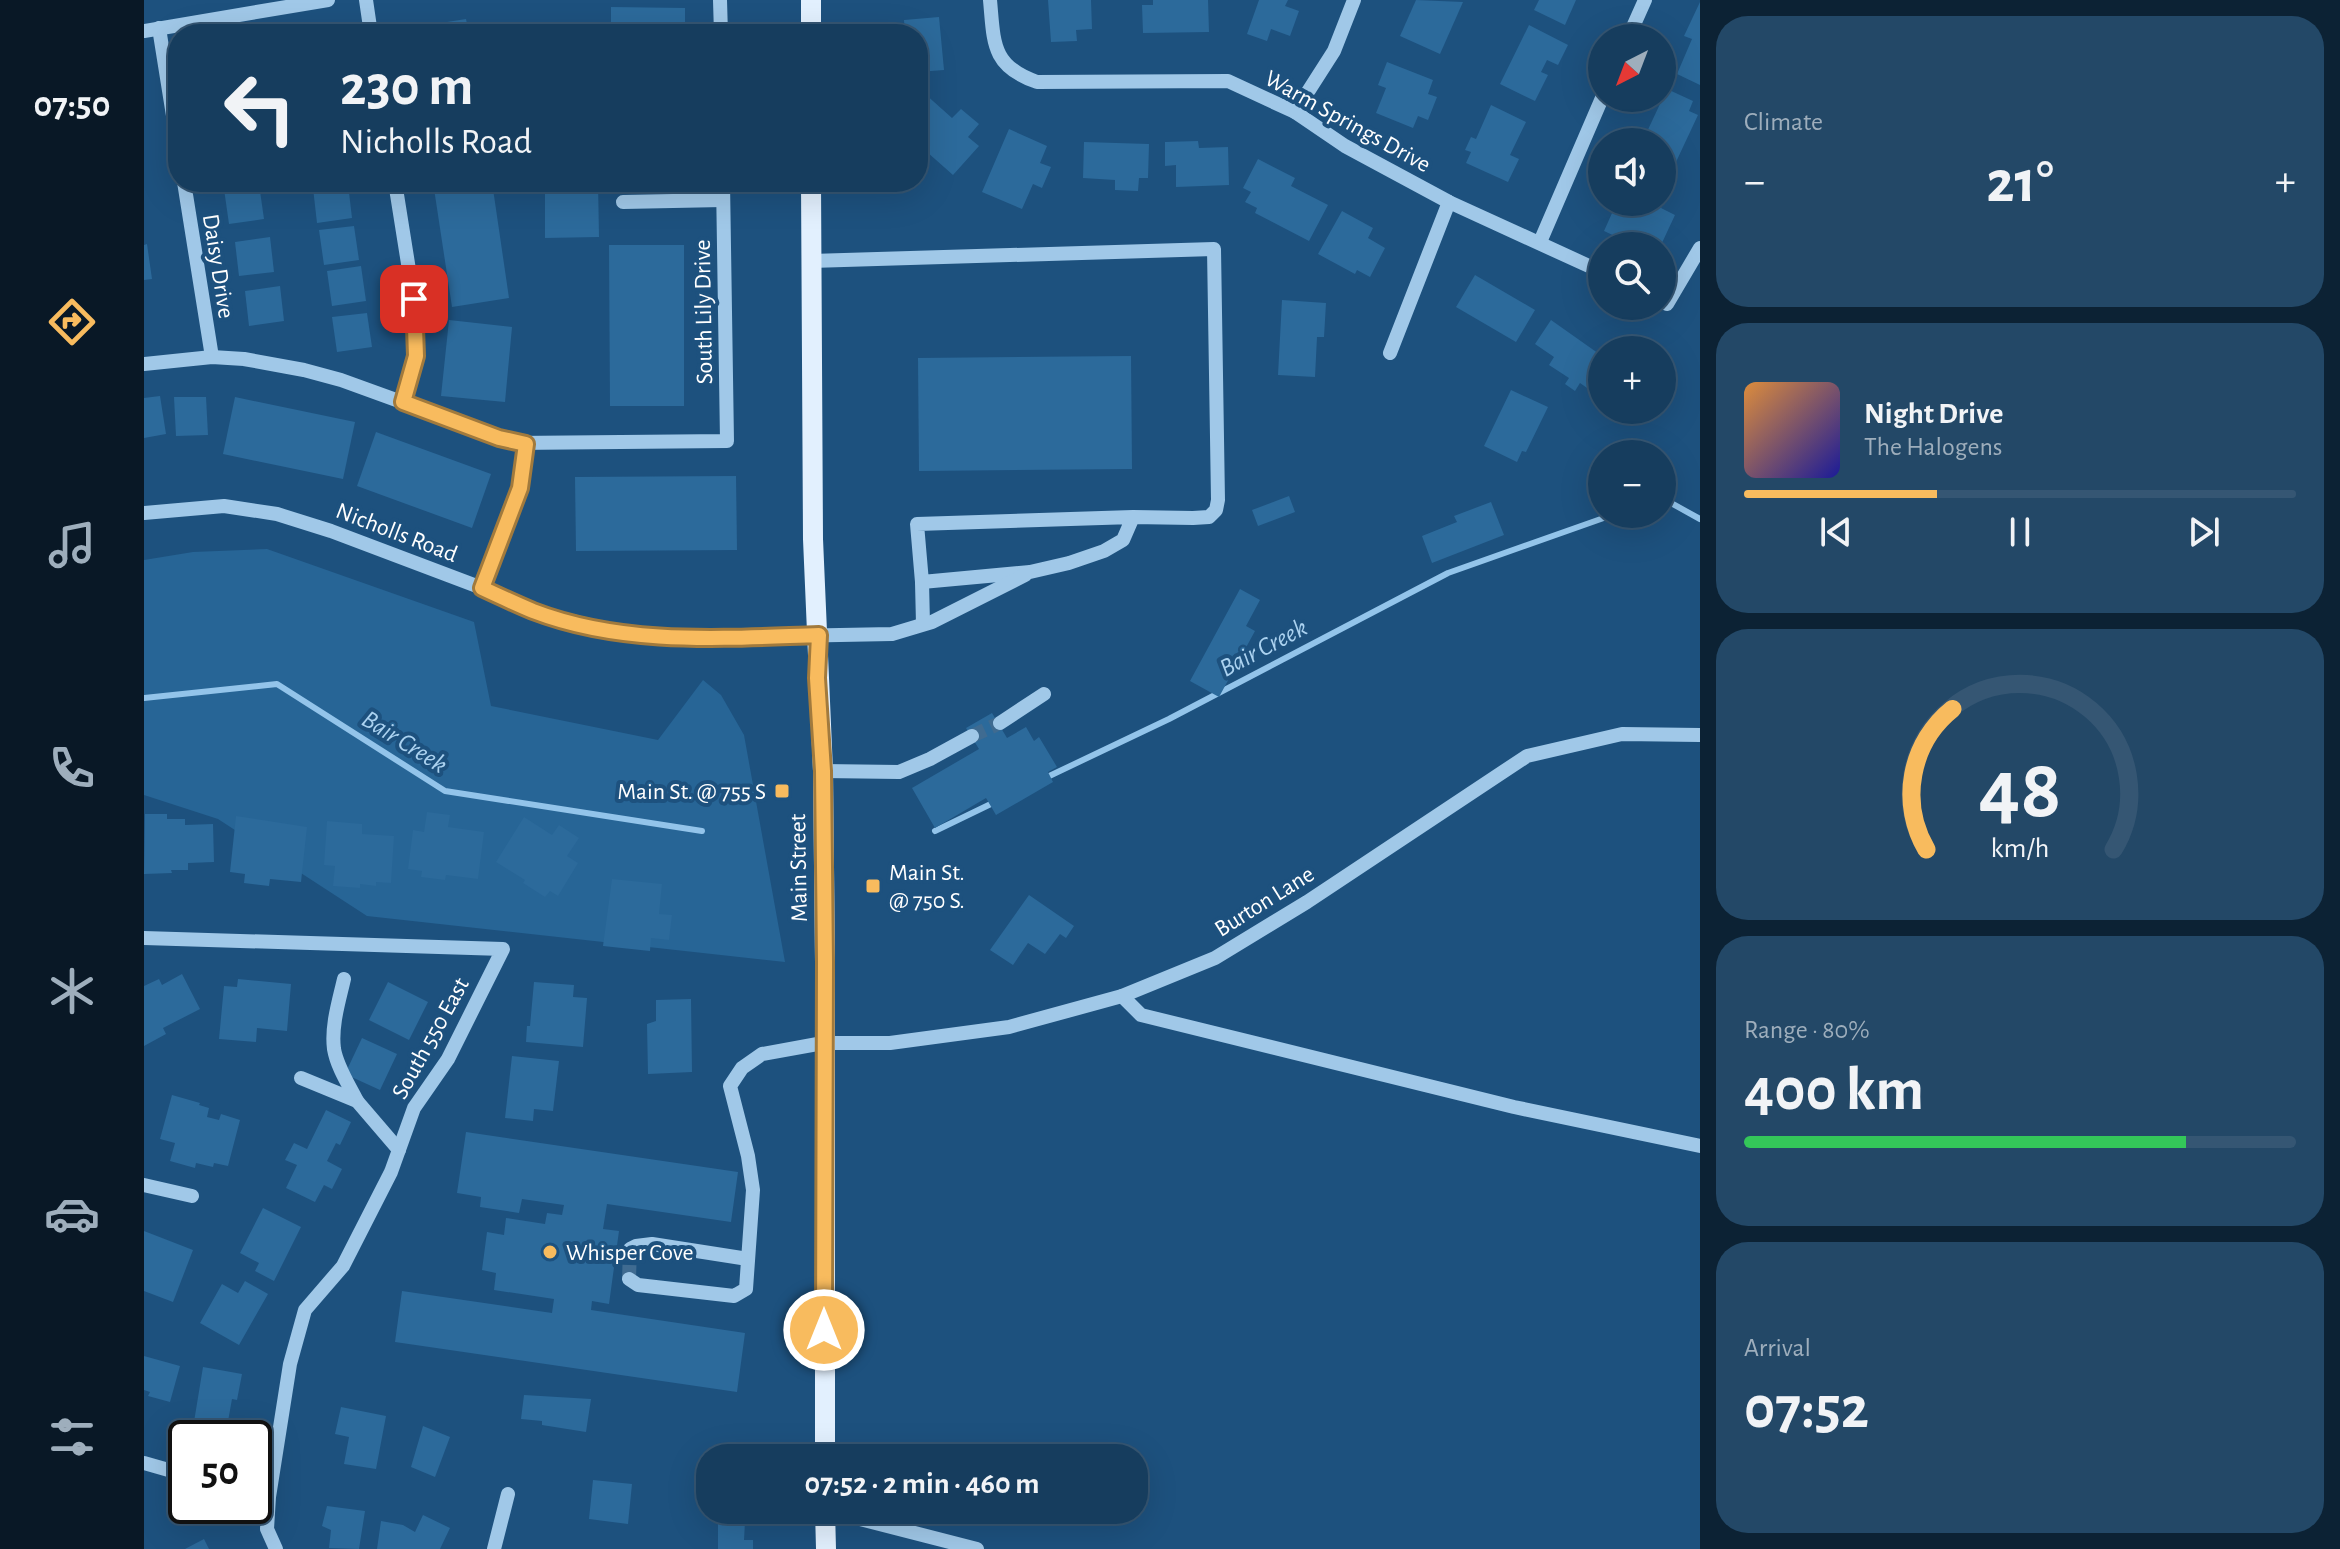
<!DOCTYPE html>
<html lang="en">
<head>
<meta charset="utf-8">
<style>
	body { margin:0; font-family:"Alegreya Sans",sans-serif; background:#234867; color:#f1f3f6; height:100vh; display:flex; flex-direction:column; font-size:30px; white-space:nowrap }
	* { box-sizing:border-box; margin:0 }
	p { font-size:26px; color:#9eaebc }
	.icon { flex:none; width:44px; height:44px; fill:none; stroke:currentColor; stroke-width:2; stroke-linecap:round; stroke-linejoin:round }
	.map { position:relative; flex:1; overflow:hidden }
	.drawer { display:flex; flex-direction:column; gap:16px; padding:16px; background:#0c2234; width:640px }
	.drawer>* { flex:none }
	.banner { position:absolute; left:24px; top:24px; width:760px; height:168px; border-radius:32px; box-shadow:0 8px 32px #0002,0 0 0 2px #355673; background:#163d5e; color:#f1f3f6; overflow:hidden }
	.needle { width:52px; rotate:222deg }
	.fabs { position:absolute; left:1444px; top:24px; display:grid; gap:16px }
	.fabs a { display:grid; place-items:center; width:88px; height:88px; border-radius:50%; background:#163d5e; box-shadow:0 8px 32px #0002,0 0 0 2px #355673; font-size:40px }
	.speed { position:absolute; left:24px; top:1420px; display:flex; gap:16px; font-size:40px; font-weight:700; text-align:center }
	.speed>* { display:grid; place-content:center; width:104px; height:104px; border-radius:50%; background:#163d5e; box-shadow:0 8px 32px #0002,0 0 0 2px #355673; line-height:1 }
	.speed .limit { border:4px solid #111; border-radius:12px; background:#fff; color:#111 }
	.pin { position:absolute; display:grid; place-items:center; width:68px; height:68px; color:#fff; margin:-34px; border-radius:16px; box-shadow:0 4px 12px #0006 }
	.me { position:absolute; width:88px; margin:-44px; rotate:0deg; stroke-linejoin:round; filter:drop-shadow(0 0 6px #0008) }
	.turn { display:flex; align-items:center; gap:28px; height:168px; padding:0 40px; font-size:36px }
	.turn .icon { width:104px; height:104px; stroke-width:2.5 }
	.turn b { display:block; font-size:56px; line-height:68px }
	.big { font-size:60px; font-weight:600; line-height:1.1 }
	.drawer .card { flex:1; display:flex; flex-direction:column; justify-content:center; gap:12px; min-width:0; padding:0 28px; border-radius:32px; background:#234867 }
	.drawer .dial { align-items:center; gap:0 }
	.dial svg { height:208px; overflow:visible; fill:none; stroke:#355673; stroke-width:7; stroke-linecap:round; text-anchor:middle }
	.dial text { fill:#f1f3f6; stroke:none }
	.song { display:flex; align-items:center; gap:24px }
	.cover { width:96px; height:96px; border-radius:12px; background:linear-gradient(135deg,hsl(30 70% 55%),hsl(240 70% 35%)) }
	.played { height:8px; border-radius:4px; background:linear-gradient(90deg,#f8bb5e 35%,#355673 35%) }
	.keys { display:flex; justify-content:space-around; direction:ltr }
	.heat { display:flex; justify-content:space-between; align-items:center; font-size:44px; direction:ltr }
	.charge { height:12px; border-radius:6px; background:linear-gradient(90deg,#34c759 80%,#355673 0) }
	.trip { position:absolute; left:552px; top:1444px; width:452px; height:80px; border-radius:32px; background:#163d5e; box-shadow:0 8px 32px #0002,0 0 0 2px #355673; font-weight:600; line-height:80px; text-align:center }
	main { display:flex; flex:1; min-height:0 }
	.menu { display:flex; flex-direction:column; width:144px; justify-content:space-around; align-items:center; background:#091826; color:#9eaebc }
	.menu .icon { width:56px; height:56px }
	.menu .current { color:#f8bb5e }
	.menu b { font-size:36px; color:#f1f3f6 }
	.map>svg:first-child { display:block }
</style>
</head>
<body>
<main>
<nav class="menu">
<b>07:50</b>
<svg class="icon current" aria-label="directions" viewBox="0 0 24 24"><path d="M12 3l9 9-9 9-9-9zM9 14v-3h6M13 9l2 2-2 2"/></svg>
<svg class="icon" aria-label="music" viewBox="0 0 24 24"><path d="M9 18V5l10-2v13"/><circle cx="6" cy="18" r="3"/><circle cx="16" cy="16" r="3"/></svg>
<svg class="icon" aria-label="phone" viewBox="0 0 24 24"><path d="M5 4h4l2 5-3 2q2 4 5 5l2-3 5 2v4C11 20 4 13 5 4z"/></svg>
<svg class="icon" aria-label="climate" viewBox="0 0 24 24"><path d="M12 3v18M4 7l16 10M4 17L20 7"/></svg>
<svg class="icon" aria-label="car" viewBox="0 0 24 24"><path d="M5 17H2v-5l4-1 3-4h7l3 4 3 1v5h-3M9 17h6M6 11h13"/><circle cx="7" cy="17" r="2"/><circle cx="17" cy="17" r="2"/></svg>
<svg class="icon" aria-label="filters" viewBox="0 0 24 24"><path d="M4 7h16M4 17h16"/><circle cx="9" cy="7" r="2"/><circle cx="15" cy="17" r="2"/></svg>
</nav>
<div class="map">
<svg width="1556" height="1549" viewBox="0 0 1556 1549">
	<rect width="100%" height="100%" fill="#1d517e"/>
	<!-- green -->
	<path fill="#276596" d="M 123,549 L 330,622 L 347,706 L 514,740 L 559,680 L 577,695 L 600,735 L 641,962 L 223,916 L 74,819 L 0,795 L 0,560 L 49,552 Z"/>
	<g fill="none" stroke-linecap="round" stroke-linejoin="round">
		<!-- stream -->
		<g stroke="#93c4ea" stroke-width="6">
			<path d="M 1518,498 L 1556,519"/>
			<path d="M 0,698 L 133,684 L 301,791 L 558,831"/>
			<path d="M 899,779 L 1025,719 L 1304,573 L 1471,514"/>
			<path d="M 791,831 L 853,801"/>
		</g>
	</g>
	<!-- building -->
	<g fill="#2c6a9b">
		<path d="M 904,0 L 947,0 L 948,29 L 932,30 L 933,41 L 907,42 Z"/>
		<path d="M 1009,0 L 1064,0 L 1065,32 L 999,33 L 998,5 L 1009,5 Z"/>
		<path d="M 1115,0 L 1144,0 L 1141,6 L 1155,11 L 1146,36 L 1127,29 L 1123,41 L 1103,34 Z"/>
		<path d="M 1272,0 L 1319,2 L 1296,54 L 1256,36 Z"/>
		<path d="M 1395,0 L 1432,0 L 1421,25 L 1390,10 Z"/>
		<path d="M 1556,2 L 1556,85 L 1533,74 L 1548,39 L 1540,36 Z"/>
		<path d="M 467,7 L 541,8 L 541,34 L 467,34 Z"/>
		<path d="M 795,17 L 800,70 L 774,72 L 774,34 L 761,34 L 760,20 Z"/>
		<path d="M 322,19 L 325,34 L 266,34 L 265,28 Z"/>
		<path d="M 1385,25 L 1424,45 L 1414,65 L 1403,60 L 1397,72 L 1404,75 L 1391,101 L 1356,84 Z"/>
		<path d="M 178,29 L 178,34 L 152,34 L 152,32 Z"/>
		<path d="M 1243,62 L 1289,80 L 1284,94 L 1293,97 L 1284,120 L 1274,116 L 1269,128 L 1232,113 L 1242,88 L 1234,85 Z"/>
		<path d="M 1523,89 L 1549,101 L 1545,111 L 1554,115 L 1532,162 L 1518,156 L 1518,142 L 1507,142 L 1509,139 L 1501,136 Z"/>
		<path d="M 780,93 L 808,118 L 817,109 L 835,124 L 824,137 L 835,146 L 809,175 L 774,144 L 774,99 Z"/>
		<path d="M 1347,105 L 1382,122 L 1366,155 L 1375,159 L 1364,182 L 1322,163 L 1327,152 L 1321,150 L 1327,137 L 1332,139 Z"/>
		<path d="M 865,129 L 903,146 L 896,163 L 907,167 L 898,188 L 889,184 L 878,209 L 838,192 Z"/>
		<path d="M 1054,141 L 1055,148 L 1084,147 L 1085,185 L 1032,187 L 1032,165 L 1021,166 L 1021,142 Z"/>
		<path d="M 940,142 L 1005,144 L 1004,178 L 995,178 L 994,191 L 971,190 L 971,180 L 939,178 Z"/>
		<path d="M 1114,159 L 1151,178 L 1147,186 L 1184,205 L 1165,241 L 1111,213 L 1113,208 L 1101,202 L 1107,192 L 1099,188 Z"/>
		<path d="M 289,182 L 348,182 L 365,298 L 308,307 Z"/>
		<path d="M 401,182 L 454,182 L 455,237 L 401,238 Z"/>
		<path d="M 115,184 L 120,219 L 85,224 L 80,189 Z"/>
		<path d="M 204,184 L 208,218 L 173,223 L 169,188 Z"/>
		<path d="M 1518,185 L 1526,188 L 1517,208 L 1531,215 L 1517,245 L 1491,233 L 1486,243 L 1460,231 L 1473,202 L 1518,202 Z"/>
		<path d="M 1198,211 L 1229,228 L 1224,238 L 1241,248 L 1226,277 L 1213,270 L 1211,274 L 1174,254 Z"/>
		<path d="M 210,226 L 215,260 L 180,265 L 175,230 Z"/>
		<path d="M 126,237 L 130,272 L 95,276 L 91,242 Z"/>
		<path d="M 3,244 L 8,279 L 0,280 L 0,245 Z"/>
		<path d="M 465,245 L 540,245 L 540,406 L 466,406 Z"/>
		<path d="M 217,266 L 222,301 L 188,306 L 183,271 Z"/>
		<path d="M 1331,275 L 1391,310 L 1372,342 L 1312,307 Z"/>
		<path d="M 136,286 L 140,321 L 105,326 L 101,291 Z"/>
		<path d="M 1138,300 L 1182,303 L 1180,337 L 1173,337 L 1171,377 L 1134,375 Z"/>
		<path d="M 223,313 L 228,347 L 193,352 L 188,317 Z"/>
		<path d="M 305,320 L 368,327 L 361,402 L 297,396 Z"/>
		<path d="M 1407,320 L 1458,356 L 1458,371 L 1446,390 L 1436,383 L 1431,391 L 1421,384 L 1425,378 L 1405,365 L 1410,357 L 1391,344 Z"/>
		<path d="M 987,356 L 988,469 L 775,471 L 774,358 Z"/>
		<path d="M 1367,390 L 1404,407 L 1382,452 L 1378,451 L 1373,462 L 1340,446 Z"/>
		<path d="M 16,396 L 22,434 L 0,438 L 0,398 Z"/>
		<path d="M 30,397 L 62,397 L 64,435 L 32,436 Z"/>
		<path d="M 91,397 L 211,422 L 199,479 L 79,454 Z"/>
		<path d="M 232,432 L 347,474 L 328,528 L 213,486 Z"/>
		<path d="M 592,476 L 593,550 L 432,551 L 431,477 Z"/>
		<path d="M 1145,496 L 1151,512 L 1114,526 L 1108,510 Z"/>
		<path d="M 1347,502 L 1360,535 L 1288,563 L 1278,536 L 1313,522 L 1310,516 Z"/>
		<path d="M 1096,589 L 1116,600 L 1102,626 L 1111,631 L 1075,697 L 1046,681 Z"/>
		<path d="M 848,713 L 863,738 L 882,727 L 890,741 L 895,737 L 913,767 L 904,772 L 909,782 L 852,815 L 842,798 L 791,828 L 768,788 L 835,749 L 822,728 Z"/>
		<path d="M 283,812 L 306,815 L 304,827 L 340,832 L 334,879 L 302,875 L 301,880 L 277,877 L 278,871 L 264,869 L 269,830 L 280,832 Z"/>
		<path d="M 1,814 L 23,814 L 23,819 L 41,819 L 41,825 L 69,824 L 70,862 L 44,863 L 44,870 L 27,870 L 28,873 L 0,874 Z"/>
		<path d="M 92,816 L 163,827 L 157,882 L 126,879 L 125,886 L 100,883 L 101,874 L 86,872 Z"/>
		<path d="M 380,817 L 408,835 L 415,825 L 435,838 L 423,856 L 434,863 L 414,896 L 406,891 L 401,897 L 379,883 L 381,880 L 352,862 Z"/>
		<path d="M 183,821 L 218,824 L 218,834 L 250,836 L 247,883 L 232,882 L 232,886 L 216,884 L 216,888 L 189,886 L 191,866 L 180,865 Z"/>
		<path d="M 468,879 L 518,884 L 515,914 L 528,915 L 525,940 L 507,938 L 506,951 L 459,946 Z"/>
		<path d="M 885,895 L 930,926 L 922,938 L 916,934 L 901,954 L 884,943 L 869,965 L 846,950 Z"/>
		<path d="M 38,974 L 56,1009 L 19,1028 L 22,1034 L 0,1046 L 0,986 L 15,979 L 18,985 Z"/>
		<path d="M 94,979 L 147,984 L 143,1031 L 113,1028 L 112,1042 L 75,1039 L 80,986 L 93,987 Z"/>
		<path d="M 244,982 L 284,1002 L 265,1040 L 225,1020 Z"/>
		<path d="M 390,982 L 430,985 L 429,997 L 443,998 L 439,1047 L 382,1042 L 383,1026 L 386,1026 Z"/>
		<path d="M 547,999 L 548,1072 L 504,1074 L 503,1024 L 512,1021 L 512,1000 Z"/>
		<path d="M 218,1038 L 253,1054 L 236,1090 L 201,1074 Z"/>
		<path d="M 368,1056 L 415,1061 L 409,1111 L 390,1109 L 389,1121 L 361,1118 Z"/>
		<path d="M 28,1095 L 56,1103 L 55,1105 L 65,1108 L 63,1117 L 75,1120 L 77,1114 L 96,1120 L 84,1166 L 70,1163 L 69,1167 L 52,1163 L 51,1168 L 26,1161 L 31,1143 L 16,1139 Z"/>
		<path d="M 182,1110 L 207,1122 L 196,1145 L 192,1143 L 183,1161 L 198,1169 L 188,1189 L 180,1185 L 171,1202 L 142,1188 L 153,1165 L 141,1160 L 150,1143 L 163,1149 Z"/>
		<path d="M 322,1132 L 594,1172 L 587,1222 L 463,1204 L 459,1229 L 475,1231 L 465,1304 L 448,1301 L 447,1310 L 601,1333 L 593,1392 L 251,1342 L 258,1291 L 408,1313 L 410,1299 L 350,1290 L 352,1273 L 338,1270 L 343,1232 L 360,1235 L 362,1218 L 401,1224 L 403,1213 L 418,1215 L 420,1205 L 378,1199 L 375,1213 L 336,1207 L 337,1197 L 313,1193 Z"/>
		<path d="M 119,1208 L 157,1227 L 130,1281 L 111,1271 L 115,1263 L 96,1253 Z"/>
		<path d="M 0,1231 L 49,1250 L 29,1302 L 0,1291 Z"/>
		<path d="M 101,1281 L 124,1294 L 95,1345 L 56,1323 L 78,1284 L 94,1293 Z"/>
		<path d="M 0,1356 L 36,1366 L 26,1402 L 4,1396 L 6,1392 L 0,1390 Z"/>
		<path d="M 59,1367 L 98,1374 L 93,1400 L 88,1399 L 81,1438 L 48,1434 Z"/>
		<path d="M 380,1395 L 447,1399 L 442,1432 L 398,1425 L 398,1421 L 377,1419 Z"/>
		<path d="M 197,1407 L 242,1416 L 232,1469 L 200,1464 L 205,1437 L 191,1434 Z"/>
		<path d="M 279,1426 L 306,1437 L 291,1477 L 267,1467 Z"/>
		<path d="M 449,1480 L 488,1484 L 484,1524 L 445,1519 Z"/>
		<path d="M 183,1506 L 221,1511 L 215,1549 L 185,1548 L 187,1530 L 178,1526 Z"/>
		<path d="M 279,1515 L 306,1528 L 296,1549 L 233,1549 L 237,1521 L 259,1525 L 271,1532 Z"/>
		<path d="M 574,1521 L 601,1522 L 600,1540 L 609,1540 L 609,1549 L 574,1549 Z"/>
		<path d="M 60,1539 L 65,1549 L 41,1549 Z"/>
	</g>
	<g fill="none" stroke-linecap="round" stroke-linejoin="round">
		<!-- minor-tunnel -->
		<g stroke="#3f6b91" stroke-width="14" stroke-dasharray="14 7" stroke-linecap="butt">
			<path d="M 828,736 L 856,723"/>
			<path d="M 485,1279 L 486,1249"/>
		</g>
		<!-- minor -->
		<g stroke="#a0c8e8" stroke-width="14">
			<path d="M 222,0 L 227,34"/>
			<path d="M 576,0 L 577,34"/>
			<path d="M 846,0 C 850,42 847,66 893,82 L 1084,81 L 1151,112 L 1201,146 L 1305,202 L 1458,272"/>
			<path d="M 15,28 L 34,147"/>
			<path d="M 0,31 L 184,0"/>
			<path d="M 1484,38 L 1501,0"/>
			<path d="M 1151,112 L 1190,51 L 1210,0"/>
			<path d="M 40,182 L 68,357"/>
			<path d="M 251,182 L 273,320 L 270,370 L 259,402"/>
			<path d="M 479,202 L 579,200"/>
			<path d="M 1396,242 L 1458,98"/>
			<path d="M 667,261 L 1070,249 L 1074,500 L 1072,510 L 1065,517 L 1049,518 L 989,517 L 773,524 L 778,582 L 886,572 L 925,563 L 960,551 L 979,540 L 989,517"/>
			<path d="M 1518,301 L 1523,304 L 1556,248"/>
			<path d="M 1246,353 L 1305,202"/>
			<path d="M 0,364 L 68,357 L 100,359 L 160,370 L 197,380 L 371,443 L 583,441 L 579,182"/>
			<path d="M 0,513 L 80,506 L 133,514 L 187,531 L 338,588 L 390,612 L 475,632 L 538,638 L 748,634 L 788,622 L 881,575"/>
			<path d="M 778,582 L 779,624"/>
			<path d="M 338,588 L 376,488 L 382,444"/>
			<path d="M 856,723 L 900,694"/>
			<path d="M 679,771 L 755,772 L 786,759 L 828,736"/>
			<path d="M 0,938 L 359,949 L 304,1059 L 270,1108 L 247,1172 L 199,1266 L 161,1310 L 146,1364 L 125,1497 L 123,1529 L 132,1549"/>
			<path d="M 200,979 C 195,1001 187,1026 190,1049 C 193,1067 205,1085 213,1101"/>
			<path d="M 978,996 L 997,1015 L 1370,1107 L 1556,1146"/>
			<path d="M 157,1078 L 213,1101 L 255,1150"/>
			<path d="M 0,1185 L 48,1196"/>
			<path d="M 486,1249 L 492,1246 L 508,1244 L 604,1259"/>
			<path d="M 485,1279 L 494,1285 L 590,1296 L 602,1289 L 609,1190 L 604,1156 L 586,1086 L 598,1068 L 618,1054 L 679,1043 L 746,1043 L 865,1027 L 978,996 L 1071,958 L 1163,902 L 1383,756 L 1478,734 L 1556,735"/>
			<path d="M 0,1463 L 42,1475"/>
			<path d="M 681,1510 L 833,1549"/>
			<path d="M 350,1549 L 364,1494"/>
		</g>
		<!-- major -->
		<g stroke="#e2f0fe" stroke-width="20">
			<path d="M 667,0 L 667,34"/>
			<path d="M 667,182 L 669,539 L 679,771 L 681,962 L 681,1458"/>
			<path d="M 681,1510 L 682,1549"/>
		</g>
	</g>
	<g fill="none" stroke-linecap="round" stroke-linejoin="round">
		<!-- route casing -->
		<g stroke="#a17a3d" stroke-width="20">
			<path id="route" d="M 270,299 L 272,356 L 259,402 L 355,438 L 382,444 L 376,488 L 338,588 C 355,596 372,604 389,611 C 480,646 579,638 675,635 L 673,678 L 679,771 L 681,962 L 680,1330"/>
		</g>
		<!-- route -->
		<use href="#route" stroke="#f8bb5e" stroke-width="14"/>
	</g>
	<!-- markers -->
	<g fill="#f8bb5e" stroke="#1d517e" stroke-width="3">
		<rect x="630" y="783" width="16" height="16" rx="4"/>
		<rect x="721" y="878" width="16" height="16" rx="4"/>
		<circle cx="406" cy="1252" r="8"/>
	</g>
	<g text-anchor="middle" stroke-width="8" stroke-linejoin="round" paint-order="stroke">
		<!-- street labels -->
		<g font-size="24" fill="#fff" stroke="#1d517e">
			<text transform="translate(1204 121) rotate(29)" y="8">Warm Springs Drive</text>
			<text transform="translate(75 266) rotate(81)" y="8">Daisy Drive</text>
			<text transform="translate(559 312) rotate(-91)" y="8">South Lily Drive</text>
			<text transform="translate(253 532) rotate(21)" y="8">Nicholls Road</text>
			<text transform="translate(654 868) rotate(-91)" y="8">Main Street</text>
			<text transform="translate(1120 901) rotate(-32)" y="8">Burton Lane</text>
			<text transform="translate(286 1038) rotate(-61)" y="8">South 550 East</text>
		</g>
		<!-- poi labels -->
		<g font-size="24" fill="#fff" stroke="#1d517e" text-anchor="start">
			<text x="622" y="799" text-anchor="end">Main St. @ 755 S</text>
			<text x="745" y="880">Main St.<tspan x="745" dy="28">@ 750 S.</tspan></text>
			<text x="422" y="1260">Whisper Cove</text>
		</g>
		<!-- water labels -->
		<g font-size="26" font-style="italic" fill="#abd2f0" stroke="#1d517e">
			<text transform="translate(1119 647) rotate(-28)" y="9">Bair Creek</text>
			<text transform="translate(261 741) rotate(32)" y="9">Bair Creek</text>
		</g>
	</g>
</svg>
<div class="fabs">
<a><svg class="needle" viewBox="-14 -14 28 28"><path d="M0-13l5 13h-10z" fill="#e53935"/><path d="M0 13l5-13h-10z" fill="#9eaebc"/></svg></a>
<a><svg class="icon" aria-label="sound" viewBox="0 0 24 24"><path d="M4 9h4l5-4v14l-5-4H4zM17 9q2 3 0 6"/></svg></a>
<a><svg class="icon" aria-label="search" viewBox="0 0 24 24"><circle cx="10" cy="10" r="6"/><path d="M15 15l6 6"/></svg></a>
<a>+</a>
<a>−</a>
</div>
<div class="speed"><div class="limit">50</div></div>
<div class="pin" style="left:270px;top:299px;background:#d93025"><svg class="icon" aria-label="arrive" viewBox="0 0 24 24"><path d="M6 21V4h12l-3 4 3 4H6"/></svg></div>
<svg class="me" style="left:680px;top:1330px" viewBox="-20 -20 40 40"><circle r="17" fill="#f8bb5e" stroke="#fff" stroke-width="3"/><path d="M0-11L8 9 0 5-8 9z" fill="#fff"/></svg>
<div class="trip">07:52 · 2 min · 460 m</div>
<div class="banner">
<div class="turn"><svg class="icon" aria-label="left" viewBox="0 0 24 24"><path d="M17 20v-9H6M10 6l-5 5 5 5"/></svg><div><b>230 m</b>Nicholls Road</div></div>
</div>
</div>
<section class="drawer">
<div class="card"><p>Climate</p>
<div class="heat"><a>−</a><b class="big">21°</b><a>+</a></div>
</div>
<div class="card">
<div class="song"><i class="cover"></i><div><b>Night Drive</b><p>The Halogens</p></div></div>
<div class="played"></div>
<div class="keys"><svg class="icon" aria-label="previous" viewBox="0 0 24 24"><path d="M18 5L8 12l10 7zM5 5v14"/></svg><svg class="icon" aria-label="pause" viewBox="0 0 24 24"><path d="M8 5v14M16 5v14"/></svg><svg class="icon" aria-label="next" viewBox="0 0 24 24"><path d="M6 5l10 7-10 7zM19 5v14"/></svg></div>
</div>
<div class="card dial"><svg viewBox="0 0 100 80">
<path d="M14 69A42 42 0 1 1 86 69"/>
<path d="M14 69A42 42 0 0 1 24 15" stroke="#f8bb5e"/>
<text x="50" y="56" font-size="32" font-weight="700">48</text>
<text x="50" y="72" font-size="11">km/h</text>
</svg></div>
<div class="card"><p>Range · 80%</p><b class="big">400 km</b><div class="charge"></div></div>
<div class="card"><p>Arrival</p><b class="big">07:52</b></div>
</section>
</main>
</body>
</html>
